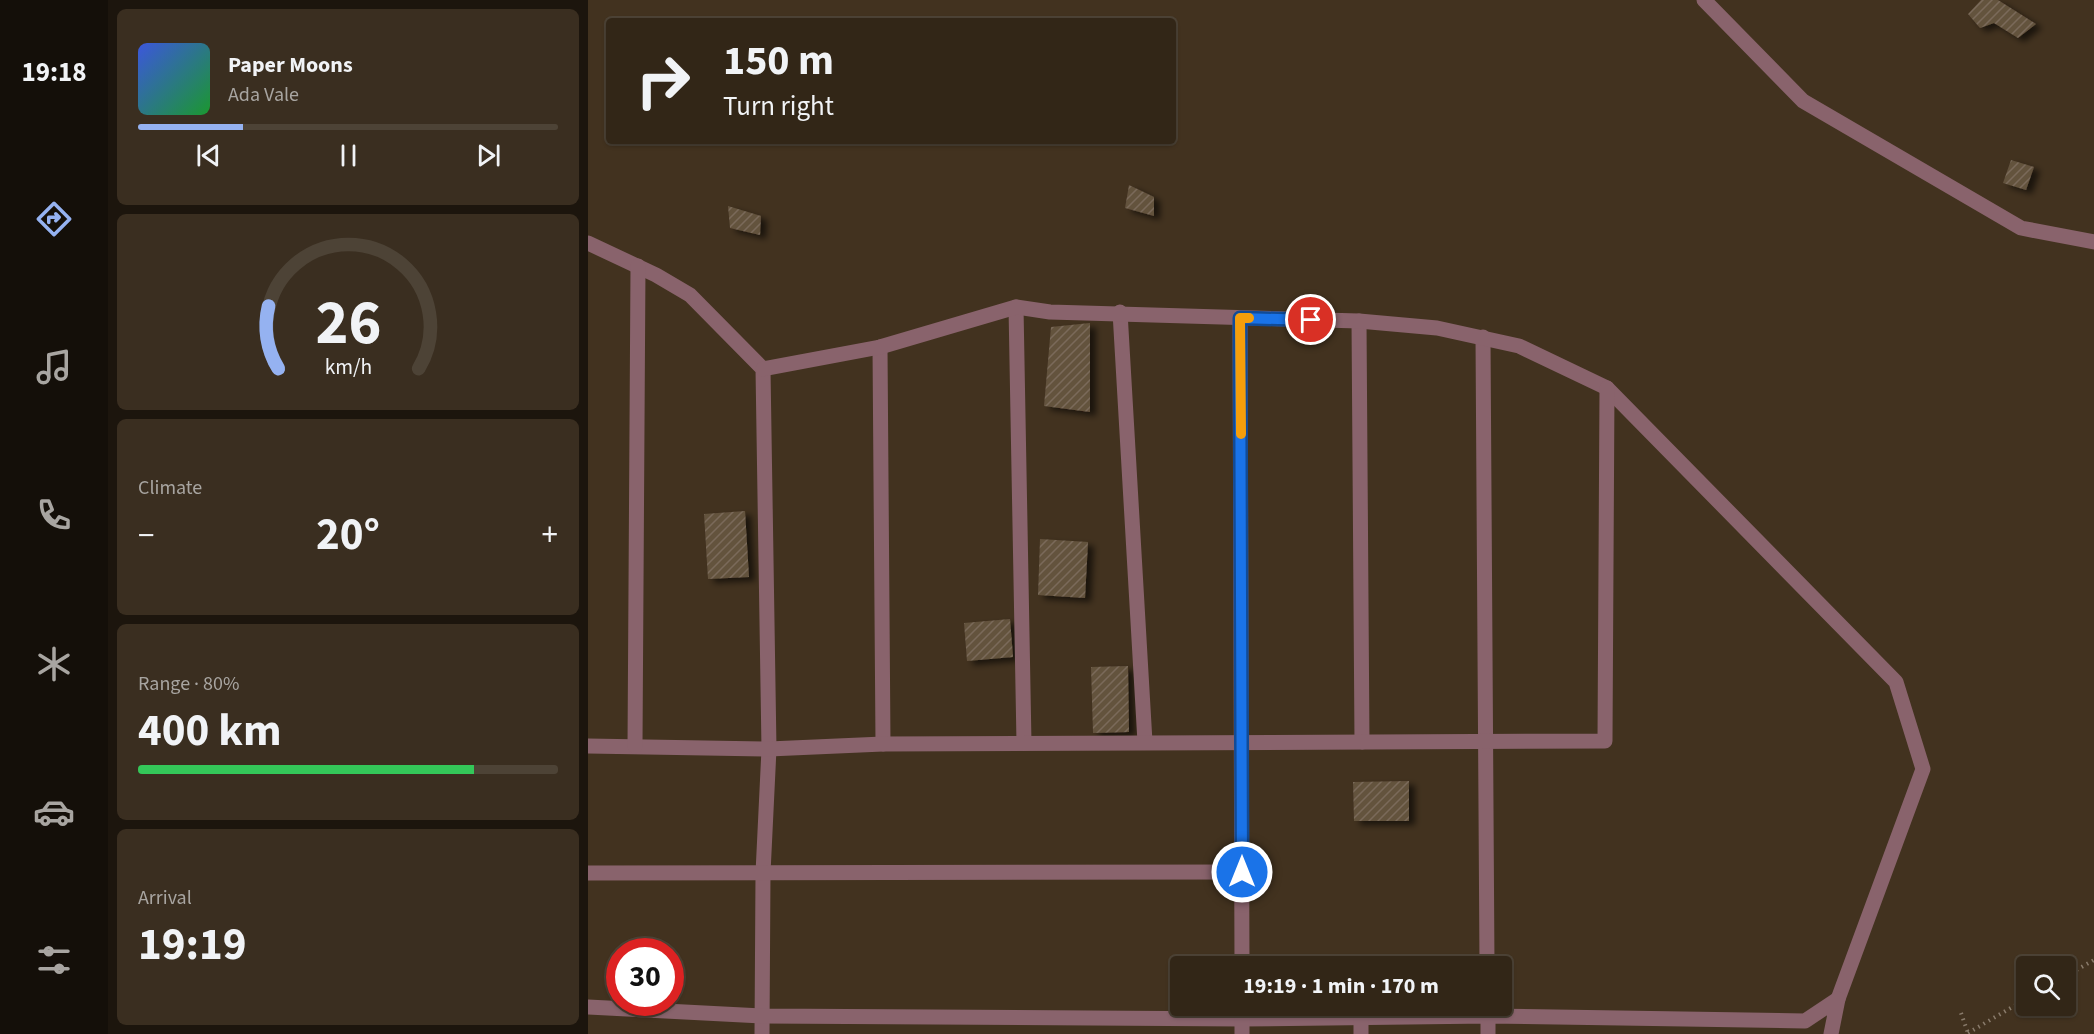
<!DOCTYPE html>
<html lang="en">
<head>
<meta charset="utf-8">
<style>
	body { margin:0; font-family:"Source Sans 3",sans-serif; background:#3a2e20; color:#f1f3f6; height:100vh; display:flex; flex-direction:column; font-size:22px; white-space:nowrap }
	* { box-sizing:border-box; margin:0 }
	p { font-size:20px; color:#a8a5a1 }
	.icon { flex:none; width:33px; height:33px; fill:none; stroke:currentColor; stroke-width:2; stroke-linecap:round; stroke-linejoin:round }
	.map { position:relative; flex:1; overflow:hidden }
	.side { display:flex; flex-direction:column; gap:9px; padding:9px; background:#1c150d; width:480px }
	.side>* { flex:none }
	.hud { position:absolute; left:18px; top:18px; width:570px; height:126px; border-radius:6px; box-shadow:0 2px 4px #0004,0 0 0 2px #4d4336; background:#322617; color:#f1f3f6; overflow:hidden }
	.controls { position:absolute; left:1428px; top:956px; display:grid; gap:12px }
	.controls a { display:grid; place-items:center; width:60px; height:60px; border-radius:6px; background:#322617; box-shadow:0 2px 4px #0004,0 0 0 2px #4d4336; font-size:30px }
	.speed { position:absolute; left:18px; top:938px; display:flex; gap:12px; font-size:30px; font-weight:700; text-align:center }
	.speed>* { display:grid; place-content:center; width:78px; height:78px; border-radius:50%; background:#322617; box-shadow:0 2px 4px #0004,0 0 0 2px #4d4336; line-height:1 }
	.speed .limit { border:9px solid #d22; background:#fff; color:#111 }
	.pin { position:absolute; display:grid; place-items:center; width:51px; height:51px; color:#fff; margin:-26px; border:3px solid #fff; border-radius:50%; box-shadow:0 2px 6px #0007 }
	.me { position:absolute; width:66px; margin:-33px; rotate:0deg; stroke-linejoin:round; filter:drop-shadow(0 0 4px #0008) }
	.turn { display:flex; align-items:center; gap:21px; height:126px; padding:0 18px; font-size:27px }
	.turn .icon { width:78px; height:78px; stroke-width:2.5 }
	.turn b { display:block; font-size:42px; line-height:51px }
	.big { font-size:45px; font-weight:700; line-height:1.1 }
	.side .tile { flex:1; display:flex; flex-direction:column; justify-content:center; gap:9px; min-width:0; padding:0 21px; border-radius:9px; background:#3a2e20 }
	.side .dial { align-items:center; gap:0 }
	.dial svg { height:156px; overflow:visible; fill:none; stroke:#4d4336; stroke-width:7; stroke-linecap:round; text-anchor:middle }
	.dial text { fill:#f1f3f6; stroke:none }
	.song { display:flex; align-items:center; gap:18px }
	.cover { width:72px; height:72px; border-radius:9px; background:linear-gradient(135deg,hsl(230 70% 55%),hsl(130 70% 35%)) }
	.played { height:6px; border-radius:3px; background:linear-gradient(90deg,#95b2f1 25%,#4d4336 25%) }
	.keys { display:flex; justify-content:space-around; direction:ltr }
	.heat { display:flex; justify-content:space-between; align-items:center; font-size:33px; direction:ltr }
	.charge { height:9px; border-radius:4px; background:linear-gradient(90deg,#34c759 80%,#4d4336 0) }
	.trip { position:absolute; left:582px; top:956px; width:342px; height:60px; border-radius:6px; background:#322617; box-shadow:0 2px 4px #0004,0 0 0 2px #4d4336; font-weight:700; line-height:60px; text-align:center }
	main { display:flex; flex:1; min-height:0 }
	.tab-bar { display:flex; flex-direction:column; width:108px; justify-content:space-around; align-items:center; background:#140f09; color:#a8a5a1 }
	.tab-bar .icon { width:42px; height:42px }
	.tab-bar .current { color:#95b2f1 }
	.tab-bar b { font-size:27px; color:#f1f3f6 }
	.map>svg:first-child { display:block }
</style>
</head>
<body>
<main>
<nav class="tab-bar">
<b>19:18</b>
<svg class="icon current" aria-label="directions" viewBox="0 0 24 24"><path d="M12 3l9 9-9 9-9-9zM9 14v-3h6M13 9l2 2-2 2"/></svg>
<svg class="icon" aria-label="music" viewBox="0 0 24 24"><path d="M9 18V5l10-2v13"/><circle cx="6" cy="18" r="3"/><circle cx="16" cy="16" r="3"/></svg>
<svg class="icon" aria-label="phone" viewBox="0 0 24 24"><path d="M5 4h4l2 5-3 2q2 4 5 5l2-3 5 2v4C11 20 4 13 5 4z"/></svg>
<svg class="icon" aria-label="climate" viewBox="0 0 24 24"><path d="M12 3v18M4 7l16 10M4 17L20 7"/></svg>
<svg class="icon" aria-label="car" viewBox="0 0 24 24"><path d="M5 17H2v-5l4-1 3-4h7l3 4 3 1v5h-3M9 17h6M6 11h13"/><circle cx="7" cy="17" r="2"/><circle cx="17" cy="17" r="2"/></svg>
<svg class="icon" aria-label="filters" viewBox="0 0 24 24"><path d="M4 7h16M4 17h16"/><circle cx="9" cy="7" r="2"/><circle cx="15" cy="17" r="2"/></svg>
</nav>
<section class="side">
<div class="tile">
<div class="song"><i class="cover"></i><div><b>Paper Moons</b><p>Ada Vale</p></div></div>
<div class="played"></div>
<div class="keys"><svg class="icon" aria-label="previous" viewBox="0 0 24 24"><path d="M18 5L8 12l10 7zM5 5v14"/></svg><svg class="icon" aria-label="pause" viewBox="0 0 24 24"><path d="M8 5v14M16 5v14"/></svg><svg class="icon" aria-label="next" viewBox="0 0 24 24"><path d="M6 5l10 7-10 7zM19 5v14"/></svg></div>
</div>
<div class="tile dial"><svg viewBox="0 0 100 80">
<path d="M14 69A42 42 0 1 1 86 69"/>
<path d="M14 69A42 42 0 0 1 9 37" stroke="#95b2f1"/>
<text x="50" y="56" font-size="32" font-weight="700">26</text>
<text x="50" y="72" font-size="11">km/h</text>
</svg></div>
<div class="tile"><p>Climate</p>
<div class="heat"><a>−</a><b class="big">20°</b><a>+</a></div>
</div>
<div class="tile"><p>Range · 80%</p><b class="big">400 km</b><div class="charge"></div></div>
<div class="tile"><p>Arrival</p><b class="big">19:19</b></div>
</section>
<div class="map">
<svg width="1506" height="1034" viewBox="0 0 1506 1034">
	<defs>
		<pattern id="building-hatch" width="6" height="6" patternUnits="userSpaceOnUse" patternTransform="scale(1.5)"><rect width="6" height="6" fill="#63523e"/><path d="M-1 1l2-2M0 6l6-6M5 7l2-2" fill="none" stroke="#7a6b5a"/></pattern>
		<filter id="shadow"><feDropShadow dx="6" dy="4" stdDeviation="3" flood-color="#0009"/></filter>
	</defs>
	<rect width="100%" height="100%" fill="#42321f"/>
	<!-- building -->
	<g fill="url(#building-hatch)" filter="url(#shadow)">
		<path d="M 1393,0 L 1410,0 L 1448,24 L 1430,38 L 1406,23 L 1392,28 L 1380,14 Z"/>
		<path d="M 1423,160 L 1446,167 L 1438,190 L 1415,183 Z"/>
		<path d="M 541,185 L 566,197 L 566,216 L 537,208 Z"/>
		<path d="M 140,206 L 173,216 L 172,235 L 142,228 Z"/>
		<path d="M 502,323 L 502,412 L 456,406 L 463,327 Z"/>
		<path d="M 157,511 L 161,577 L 120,579 L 116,514 Z"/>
		<path d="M 452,539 L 500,542 L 497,598 L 450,595 Z"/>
		<path d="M 422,619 L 425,657 L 379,661 L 376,623 Z"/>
		<path d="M 540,666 L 541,732 L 505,733 L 503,667 Z"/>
		<path d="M 821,781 L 821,821 L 766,821 L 765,782 Z"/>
	</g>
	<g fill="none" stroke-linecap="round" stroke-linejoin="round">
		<!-- path -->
		<g stroke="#897b6b" stroke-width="4" stroke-dasharray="1.5 4.5" stroke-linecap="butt">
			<path d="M 1478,976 L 1506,960"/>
			<path d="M 1373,1013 L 1380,1033"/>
			<path d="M 1380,1033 L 1438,999"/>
		</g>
		<!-- minor -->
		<g stroke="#89636c" stroke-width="15">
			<path d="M 1116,0 L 1215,101 L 1433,228 L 1506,242"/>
			<path d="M 0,243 L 68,275 L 102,295 L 175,369 L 181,749 L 175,873 L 174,1034"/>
			<path d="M 428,307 L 436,743"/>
			<path d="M 532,312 L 557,742"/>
			<path d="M 652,318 L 654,966"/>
			<path d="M 771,321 L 774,742"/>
			<path d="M 895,337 L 899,966"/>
			<path d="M 292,347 L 295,744"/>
			<path d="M 175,369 L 292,347 L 428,307 L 462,312 L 771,321 L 849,328 L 931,346 L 1019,388 L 1308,682 L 1335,769 L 1250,999"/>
			<path d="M 0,746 L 181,749 L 295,744 L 1017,741 L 1019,388"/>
			<path d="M 47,746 L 50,266"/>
			<path d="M 0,873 L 654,872"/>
			<path d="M 900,1005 L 900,1034"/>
			<path d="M 0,1007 L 174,1016 L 654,1019 L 900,1016 L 1217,1021 L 1250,999 L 1243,1034"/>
			<path d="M 773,1017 L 773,1034"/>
			<path d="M 654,1034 L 654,1005"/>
		</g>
	</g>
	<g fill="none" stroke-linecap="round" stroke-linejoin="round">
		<!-- route casing -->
		<g stroke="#114b97" stroke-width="15">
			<path id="route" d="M 654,872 L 652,318 L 723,320"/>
		</g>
		<!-- route -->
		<use href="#route" stroke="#1a73e8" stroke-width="10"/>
		<!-- slow -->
		<path stroke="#f59e0b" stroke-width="10" d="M 653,434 L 652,318 L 661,318"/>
	</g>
</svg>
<div class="controls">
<a><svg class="icon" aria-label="search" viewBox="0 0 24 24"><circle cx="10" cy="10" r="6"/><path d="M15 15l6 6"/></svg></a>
</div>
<div class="speed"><div class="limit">30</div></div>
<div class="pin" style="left:723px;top:320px;background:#d93025"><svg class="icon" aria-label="arrive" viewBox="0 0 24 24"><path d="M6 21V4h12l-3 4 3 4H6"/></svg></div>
<svg class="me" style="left:654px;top:872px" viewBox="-20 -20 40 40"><circle r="17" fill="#1a73e8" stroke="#fff" stroke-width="3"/><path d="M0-11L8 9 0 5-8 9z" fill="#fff"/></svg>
<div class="trip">19:19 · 1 min · 170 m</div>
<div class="hud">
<div class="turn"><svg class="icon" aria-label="right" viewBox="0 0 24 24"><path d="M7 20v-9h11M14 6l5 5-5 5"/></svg><div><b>150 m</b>Turn right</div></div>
</div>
</div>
</main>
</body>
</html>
